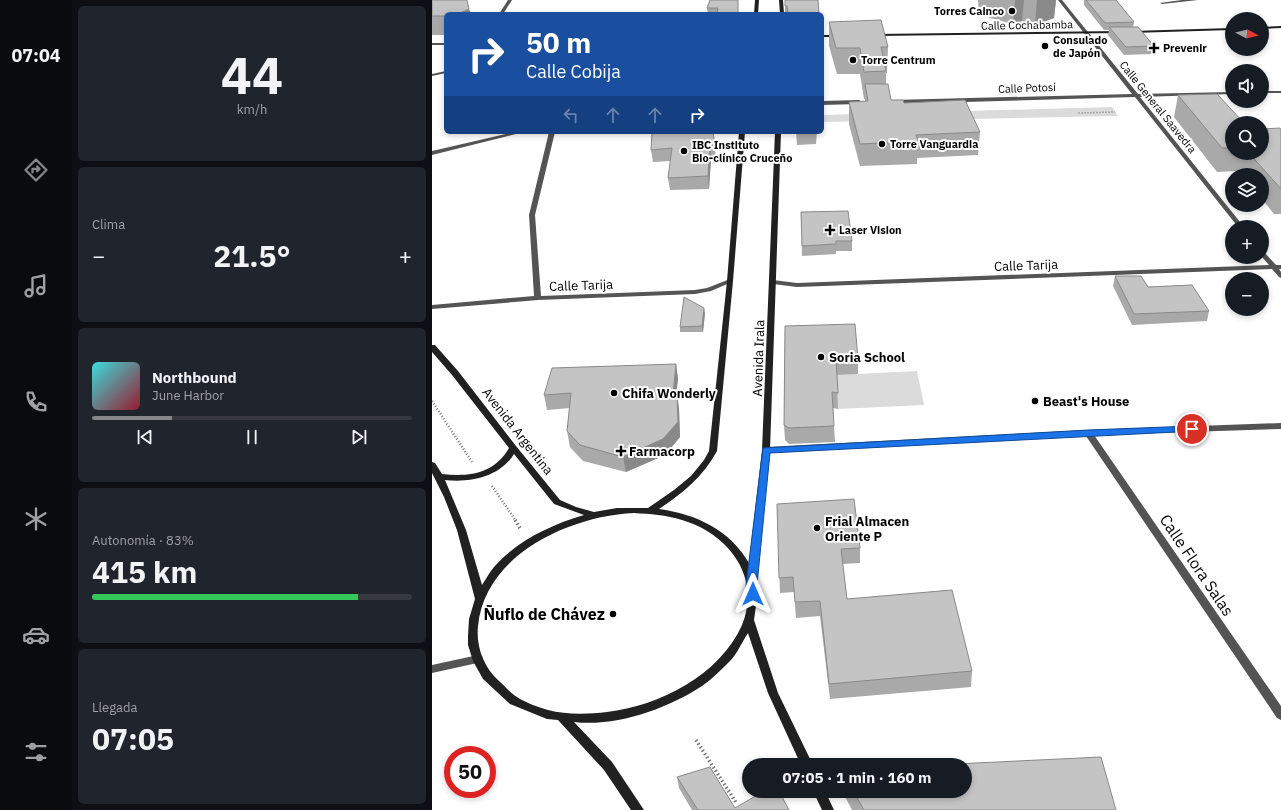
<!DOCTYPE html>
<html lang="es">
<head>
<meta charset="utf-8">
<style>
	body { margin:0; font-family:"IBM Plex Sans",sans-serif; background:#20242c; color:#f1f3f6; height:100vh; display:flex; flex-direction:column; font-size:15px; white-space:nowrap }
	* { box-sizing:border-box; margin:0 }
	p { font-size:13px; color:#9ea1a6 }
	.icon { flex:none; width:22px; height:22px; fill:none; stroke:currentColor; stroke-width:2; stroke-linecap:round; stroke-linejoin:round }
	.map { position:relative; flex:1; overflow:hidden }
	.panel { display:flex; flex-direction:column; gap:6px; padding:6px; background:#0d0f14; width:360px }
	.panel>* { flex:none }
	.top-card { position:absolute; left:12px; top:12px; width:380px; height:122px; border-radius:6px; box-shadow:0 2px 6px #0003; background:#1a4fa0; color:#fff; overflow:hidden }
	.needle { width:26px; rotate:97deg }
	.tools { position:absolute; left:793px; top:12px; display:grid; gap:8px }
	.tools a { display:grid; place-items:center; width:44px; height:44px; border-radius:50%; background:#171b24; box-shadow:0 2px 6px #0003; font-size:20px }
	.speed { position:absolute; left:12px; top:746px; display:flex; gap:8px; font-size:20px; font-weight:700; text-align:center }
	.speed>* { display:grid; place-content:center; width:52px; height:52px; border-radius:50%; background:#171b24; box-shadow:0 2px 6px #0003; line-height:1 }
	.speed .limit { border:6px solid #d22; background:#fff; color:#111 }
	.pin { position:absolute; display:grid; place-items:center; width:34px; height:34px; color:#fff; margin:-17px; border:2px solid #fff; border-radius:50%; box-shadow:0 1px 4px #0007 }
	.me { position:absolute; width:44px; margin:-22px; rotate:0deg; stroke-linejoin:round; filter:drop-shadow(0 0 3px #0008) }
	.turn { display:flex; align-items:center; gap:14px; height:84px; padding:0 16px; font-size:18px }
	.turn .icon { width:52px; height:52px; stroke-width:2.5 }
	.turn b { display:block; font-size:28px; line-height:34px }
	.lanes { display:flex; align-items:center; height:38px; padding:0 16px; background:#0003; justify-content:center; gap:20px; direction:ltr }
	.lanes .off { opacity:.35 }
	.big { font-size:30px; font-weight:800; line-height:1.1 }
	.panel .widget { flex:1; display:flex; flex-direction:column; justify-content:center; gap:6px; min-width:0; padding:0 14px; border-radius:6px; background:#20242c }
	.panel .dial { align-items:center; gap:0 }
	.dial b { font-size:52px; line-height:1 }
	.song { display:flex; align-items:center; gap:12px }
	.cover { width:48px; height:48px; border-radius:6px; background:linear-gradient(135deg,hsl(180 70% 55%),hsl(350 70% 35%)) }
	.played { height:4px; border-radius:2px; background:linear-gradient(90deg,#858687 25%,#363941 25%) }
	.keys { display:flex; justify-content:space-around; direction:ltr }
	.heat { display:flex; justify-content:space-between; align-items:center; font-size:22px; direction:ltr }
	.charge { height:6px; border-radius:3px; background:linear-gradient(90deg,#34c759 83%,#363941 0) }
	.trip { position:absolute; left:310px; top:758px; width:230px; height:40px; border-radius:20px; background:#171b24; box-shadow:0 2px 6px #0003; font-weight:800; line-height:40px; text-align:center }
	main { display:flex; flex:1; min-height:0 }
	.tabs { display:flex; flex-direction:column; width:72px; justify-content:space-around; align-items:center; background:#090b0e; color:#9ea1a6 }
	.tabs .icon { width:28px; height:28px }
	.tabs .active { color:#858687 }
	.tabs b { font-size:18px; color:#f1f3f6 }
	.map>svg:first-child { display:block }
</style>
</head>
<body>
<main>
<nav class="tabs">
<b>07:04</b>
<svg class="icon active" aria-label="directions" viewBox="0 0 24 24"><path d="M12 3l9 9-9 9-9-9zM9 14v-3h6M13 9l2 2-2 2"/></svg>
<svg class="icon" aria-label="music" viewBox="0 0 24 24"><path d="M9 18V5l10-2v13"/><circle cx="6" cy="18" r="3"/><circle cx="16" cy="16" r="3"/></svg>
<svg class="icon" aria-label="phone" viewBox="0 0 24 24"><path d="M5 4h4l2 5-3 2q2 4 5 5l2-3 5 2v4C11 20 4 13 5 4z"/></svg>
<svg class="icon" aria-label="climate" viewBox="0 0 24 24"><path d="M12 3v18M4 7l16 10M4 17L20 7"/></svg>
<svg class="icon" aria-label="car" viewBox="0 0 24 24"><path d="M5 17H2v-5l4-1 3-4h7l3 4 3 1v5h-3M9 17h6M6 11h13"/><circle cx="7" cy="17" r="2"/><circle cx="17" cy="17" r="2"/></svg>
<svg class="icon" aria-label="filters" viewBox="0 0 24 24"><path d="M4 7h16M4 17h16"/><circle cx="9" cy="7" r="2"/><circle cx="15" cy="17" r="2"/></svg>
</nav>
<section class="panel">
<div class="widget dial"><b>44</b><p>km/h</p></div>
<div class="widget"><p>Clima</p>
<div class="heat"><a>−</a><b class="big">21.5°</b><a>+</a></div>
</div>
<div class="widget">
<div class="song"><i class="cover"></i><div><b>Northbound</b><p>June Harbor</p></div></div>
<div class="played"></div>
<div class="keys"><svg class="icon" aria-label="previous" viewBox="0 0 24 24"><path d="M18 5L8 12l10 7zM5 5v14"/></svg><svg class="icon" aria-label="pause" viewBox="0 0 24 24"><path d="M8 5v14M16 5v14"/></svg><svg class="icon" aria-label="next" viewBox="0 0 24 24"><path d="M6 5l10 7-10 7zM19 5v14"/></svg></div>
</div>
<div class="widget"><p>Autonomía · 83%</p><b class="big">415 km</b><div class="charge"></div></div>
<div class="widget"><p>Llegada</p><b class="big">07:05</b></div>
</section>
<div class="map">
<svg width="849" height="810" viewBox="0 0 849 810">
	<rect width="100%" height="100%" fill="#fff"/>
	<!-- green -->
	<g fill="#dbdbdb">
		<path d="M 680,107 L 686,116 L 390,122 L 390,115 Z"/>
		<path d="M 485,371 L 492,405 L 406,409 L 404,375 Z"/>
	</g>
	<g fill="none" stroke-linecap="round" stroke-linejoin="round">
		<!-- path-far2 -->
		<path stroke="#767676" stroke-width="1.5" stroke-dasharray="0.5 1" stroke-linecap="butt" d="M 646,113 L 683,112"/>
		<!-- path-far1 -->
		<g stroke="#767676" stroke-width="2.5" stroke-dasharray="1 2" stroke-linecap="butt">
			<path d="M 0,401 L 40,462"/>
			<path d="M 60,486 L 84,521"/>
		</g>
		<!-- path -->
		<g stroke="#767676" stroke-width="3.5" stroke-dasharray="1.5 2.5" stroke-linecap="butt">
			<path d="M 83,520 L 88,528"/>
			<path d="M 264,740 L 305,804"/>
		</g>
		<!-- lane -->
		<path fill="#545454" fill-rule="evenodd" d="M 750,0 L 766,0 L 730,4 L 728,3 Z"/>
		<!-- street -->
		<g fill="#545454" fill-rule="evenodd">
			<path d="M 76,0 L 80,0 L 71,14 L 67,14 Z"/>
			<path d="M 626,0 L 630,0 L 706,94 L 800,92 L 800,94 L 708,97 L 812,227 L 806,227 L 703,97 L 461,104 L 458,102 L 461,100 L 700,94 Z"/>
			<rect x="0" y="43" width="14" height="2"/>
			<path d="M 14,71 L 14,73 L 0,76 L 0,74 Z"/>
			<rect x="830" y="91" width="19" height="2"/>
			<path d="M 390,101 L 427,100 L 430,102 L 427,104 L 390,105 Z"/>
			<path d="M 82,132 L 92,132 L 0,155 L 0,151 Z"/>
			<path d="M 117,132 L 123,132 L 103,215 L 109,296 L 263,290 L 275,288 L 298,279 L 300,280 L 300,282 L 279,291 L 263,294 L 106,300 L 0,309 L 0,305 L 102,296 L 97,215 Z"/>
			<path d="M 830,251 L 832,252 L 844,265 L 849,265 L 849,269 L 847,269 L 849,272 L 849,278 L 847,277 L 840,269 L 365,287 L 341,284 L 338,282 L 341,280 L 365,283 L 837,265 L 830,257 Z"/>
			<path d="M 849,423 L 849,429 L 662,435 L 849,706 L 849,720 L 845,718 L 654,436 L 334,453 L 330,450 L 334,447 L 656,430 Z"/>
			<path d="M 46,655 L 50,656 L 51,659 L 50,662 L 0,673 L 0,665 Z"/>
		</g>
		<!-- secondary -->
		<g fill="#212121" fill-rule="evenodd">
			<path d="M 323,0 L 327,0 L 326,14 L 322,14 Z"/>
			<path d="M 347,0 L 351,0 L 352,14 L 348,14 Z"/>
			<path d="M 849,26 L 849,28 L 830,29 L 830,27 Z"/>
			<path d="M 800,28 L 800,30 L 699,33 L 697,32 L 699,31 Z"/>
			<path d="M 687,31 L 689,32 L 689,33 L 443,36 L 441,35 L 443,34 Z"/>
			<path d="M 390,35 L 407,35 L 409,36 L 407,37 L 390,37 Z"/>
			<path d="M 307,132 L 313,132 L 301,281 L 285,451 C 271,477 251,493 227,509 C 264,514 298,530 317,563 L 330,450 L 343,132 L 349,132 L 338,450 L 324,582 L 325,599 L 322,620 L 346,693 L 381,765 L 369,765 L 336,693 L 316,633 C 310,642 305,654 298,661 C 289,670 280,679 270,686 C 235,709 184,727 142,722 L 180,762 L 212,810 L 199,810 L 172,770 L 126,720 L 115,719 L 78,704 L 51,679 L 41,661 L 36,645 L 36,636 L 37,619 L 43,599 L 25,530 L 12,497 L 0,473 L 0,462 L 3,463 L 10,474 C 37,477 62,474 77,448 L 20,375 L 0,352 L 0,345 L 3,345 L 26,371 L 84,446 L 128,500 L 144,507 L 162,512 L 185,508 L 216,508 L 242,490 L 259,476 L 272,460 L 277,451 L 295,281 ZM 82,454 L 122,504 L 152,515 C 118,525 85,541 62,567 C 57,573 54,579 50,585 L 34,530 L 13,480 C 38,483 68,477 82,454 ZM 202,513 C 218,514 234,515 250,520 C 295,533 330,576 310,625 C 288,675 227,706 175,712 C 157,714 134,715 116,710 C 108,708 92,702 85,697 C 78,693 72,685 66,680 C 51,666 44,646 46,626 C 53,554 138,516 202,513 Z"/>
			<path d="M 381,791 L 393,791 L 402,810 L 390,810 Z"/>
		</g>
	</g>
	<!-- wall -->
	<g fill="#a9a9a9">
		<path d="M 0,0 L 14,14 L 14,35 L 0,35 Z"/>
		<path d="M 278,0 L 306,0 L 306,14 L 276,14 L 275,8 Z"/>
		<path d="M 353,0 L 387,14 L 353,14 Z"/>
		<path d="M 546,0 L 624,0 L 622,18 L 603,25 L 590,21 L 581,24 L 547,15 Z"/>
		<path d="M 652,0 L 684,0 L 702,22 L 701,27 L 722,46 L 720,54 L 692,55 L 676,35 L 677,30 L 672,30 L 652,5 Z"/>
		<path d="M 397,22 L 456,47 L 455,73 L 454,73 L 454,84 L 459,100 L 472,103 L 548,132 L 546,155 L 485,158 L 485,164 L 428,166 L 417,124 L 417,102 L 433,101 L 433,99 L 432,99 L 428,74 L 405,74 L 397,46 Z"/>
		<path d="M 746,95 L 800,123 L 800,153 L 830,153 L 849,130 L 849,214 L 842,214 L 830,199 L 830,175 L 810,175 L 806,171 L 785,172 L 742,117 Z"/>
		<path d="M 281,132 L 284,158 L 279,158 L 277,189 L 238,190 L 236,178 L 239,161 L 221,162 L 219,150 Z"/>
		<path d="M 364,132 L 385,132 L 384,144 L 365,145 Z"/>
		<path d="M 369,212 L 420,241 L 420,251 L 404,251 L 404,254 L 370,256 Z"/>
		<path d="M 683,276 L 716,287 L 777,311 L 775,321 L 700,325 L 681,286 Z"/>
		<path d="M 273,313 L 271,332 L 248,332 L 248,327 Z"/>
		<path d="M 353,326 L 426,359 L 426,374 L 405,375 L 406,409 L 401,408 L 402,426 L 403,442 L 357,444 L 353,440 L 352,425 Z"/>
		<path d="M 244,364 L 246,379 L 244,394 L 245,394 L 247,409 L 248,437 L 233,455 L 194,472 L 151,461 L 138,447 L 135,431 L 138,408 L 115,410 L 112,395 Z"/>
		<path d="M 345,504 L 428,548 L 428,563 L 410,564 L 415,599 L 540,671 L 539,687 L 398,699 L 388,616 L 364,618 L 362,592 L 348,593 Z"/>
		<path d="M 245,777 L 303,808 L 357,810 L 260,810 L 247,788 Z"/>
		<path d="M 410,791 L 533,791 L 684,810 L 420,810 Z"/>
	</g>
	<!-- shaded-wall -->
	<g fill="#898989">
		<path d="M 583,0 L 592,0 L 590,21 L 581,24 Z"/>
		<path d="M 605,0 L 624,0 L 622,18 L 603,25 Z"/>
		<path d="M 37,9 L 39,14 L 26,14 Z"/>
		<path d="M 278,146 L 279,158 L 277,189 L 276,176 Z"/>
		<path d="M 272,308 L 273,313 L 271,332 L 270,326 Z"/>
		<path d="M 244,364 L 246,379 L 242,410 L 241,394 Z"/>
		<path d="M 245,394 L 247,409 L 248,437 L 233,455 L 194,472 L 191,457 Z"/>
	</g>
	<!-- building -->
	<g fill="#c4c4c4" stroke="#898989">
		<path d="M 0,0 L 35,0 L 37,9 L 26,14 L 14,14 L 14,16 L 0,16 Z"/>
		<path d="M 278,0 L 306,0 L 306,14 L 285,14 L 286,8 L 275,8 Z"/>
		<path d="M 353,0 L 386,0 L 387,14 L 356,14 L 355,6 L 353,6 Z"/>
		<path d="M 654,0 L 684,0 L 702,22 L 673,23 Z"/>
		<path d="M 449,20 L 456,47 L 449,47 L 454,71 L 432,72 L 428,48 L 404,48 L 397,22 Z"/>
		<path d="M 677,27 L 706,27 L 722,46 L 694,47 Z"/>
		<path d="M 433,84 L 456,84 L 459,100 L 471,100 L 472,103 L 533,100 L 548,132 L 484,135 L 486,141 L 428,144 L 417,102 L 436,101 Z"/>
		<path d="M 785,94 L 812,123 L 800,123 L 800,148 L 790,148 L 746,95 Z"/>
		<path d="M 848,128 L 849,130 L 849,189 L 817,153 L 830,153 L 830,129 Z"/>
		<path d="M 220,132 L 281,132 L 283,146 L 278,146 L 276,176 L 236,178 L 240,148 L 219,150 Z"/>
		<path d="M 416,211 L 420,241 L 404,241 L 404,244 L 370,246 L 369,212 Z"/>
		<path d="M 683,276 L 709,276 L 716,287 L 760,285 L 777,311 L 702,314 Z"/>
		<path d="M 252,297 L 272,308 L 270,326 L 248,327 Z"/>
		<path d="M 423,324 L 426,359 L 404,359 L 406,393 L 400,392 L 402,426 L 357,428 L 352,425 L 353,326 Z"/>
		<path d="M 244,364 L 241,394 L 245,394 L 246,422 L 231,439 L 191,457 L 148,445 L 135,431 L 139,393 L 112,395 L 120,368 Z"/>
		<path d="M 422,499 L 428,548 L 409,549 L 415,599 L 520,590 L 540,671 L 397,684 L 388,601 L 363,602 L 361,577 L 347,578 L 345,504 Z"/>
		<path d="M 669,757 L 684,810 L 432,810 L 421,791 L 533,791 L 533,765 L 502,765 Z"/>
		<path d="M 278,767 L 303,808 L 332,791 L 347,791 L 357,810 L 266,810 L 245,777 Z"/>
	</g>
	<!-- route -->
	<path fill="#1a73e8" stroke="#114b97" d="M 760,426 L 763,427 L 763,431 L 338,453 L 325,585 L 326,594 L 321,598 L 315,594 L 314,585 L 331,448 L 656,430 Z"/>
	<!-- markers -->
	<g fill="#000" stroke="#fff" stroke-width="1.5">
		<circle cx="580" cy="11" r="4"/>
		<circle cx="613" cy="46" r="4"/>
		<path d="M720 42h4v4h4v4h-4v4h-4v-4h-4v-4h4z"/>
		<circle cx="421" cy="60" r="4"/>
		<circle cx="450" cy="144" r="4"/>
		<circle cx="252" cy="151" r="4"/>
		<path d="M396 224h4v4h4v4h-4v4h-4v-4h-4v-4h4z"/>
		<circle cx="389" cy="357" r="4"/>
		<circle cx="182" cy="393" r="4"/>
		<circle cx="603" cy="401" r="4"/>
		<path d="M187 445h4v4h4v4h-4v4h-4v-4h-4v-4h4z"/>
		<circle cx="385" cy="528" r="4"/>
		<circle cx="181" cy="614" r="4"/>
	</g>
	<g text-anchor="middle" stroke-width="4" stroke-linejoin="round" paint-order="stroke">
		<!-- far-poi labels -->
		<g font-size="11" font-weight="bold" fill="#000" stroke="#fff" text-anchor="start">
			<text x="572" y="15" text-anchor="end">Torres Cainco</text>
			<text x="621" y="44">Consulado<tspan x="621" dy="13">de Japón</tspan></text>
			<text x="731" y="52">Prevenir</text>
			<text x="429" y="64">Torre Centrum</text>
			<text x="458" y="148">Torre Vanguardia</text>
			<text x="260" y="149">IBC Instituto<tspan x="260" dy="13">Bio-clínico Cruceño</tspan></text>
			<text x="407" y="234">Laser Vision</text>
		</g>
		<!-- far-street labels -->
		<g font-size="11" fill="#000" stroke="#fff">
			<text transform="translate(595 25) rotate(-1)" y="4">Calle Cochabamba</text>
			<text transform="translate(595 88) rotate(-2)" y="4">Calle Potosí</text>
			<text transform="translate(726 107) rotate(51)" y="4">Calle General Saavedra</text>
		</g>
		<!-- street labels -->
		<g font-size="13" fill="#000" stroke="#fff">
			<text transform="translate(594 265) rotate(-2)" y="5">Calle Tarija</text>
			<text transform="translate(149 285) rotate(-2)" y="5">Calle Tarija</text>
			<text transform="translate(326 358) rotate(-88)" y="5">Avenida Irala</text>
			<text transform="translate(86 431) rotate(52)" y="5">Avenida Argentina</text>
		</g>
		<!-- poi labels -->
		<g font-size="13" font-weight="bold" fill="#000" stroke="#fff" text-anchor="start">
			<text x="397" y="362">Soria School</text>
			<text x="190" y="398">Chifa Wonderly</text>
			<text x="611" y="406">Beast's House</text>
			<text x="197" y="456">Farmacorp</text>
			<text x="393" y="526">Frial Almacen<tspan x="393" dy="15">Oriente P</tspan></text>
		</g>
		<!-- near-street labels -->
		<g font-size="16" fill="#000" stroke="#fff">
			<text transform="translate(765 565) rotate(56)" y="6">Calle Flora Salas</text>
		</g>
		<!-- near-poi labels -->
		<g font-size="16" font-weight="bold" fill="#000" stroke="#fff" text-anchor="end">
			<text x="173" y="620">Ñuflo de Chávez</text>
		</g>
	</g>
</svg>
<div class="tools">
<a><svg class="needle" viewBox="-14 -14 28 28"><path d="M0-13l5 13h-10z" fill="#e53935"/><path d="M0 13l5-13h-10z" fill="#9ea1a6"/></svg></a>
<a><svg class="icon" aria-label="sound" viewBox="0 0 24 24"><path d="M4 9h4l5-4v14l-5-4H4zM17 9q2 3 0 6"/></svg></a>
<a><svg class="icon" aria-label="search" viewBox="0 0 24 24"><circle cx="10" cy="10" r="6"/><path d="M15 15l6 6"/></svg></a>
<a><svg class="icon" aria-label="layers" viewBox="0 0 24 24"><path d="M12 4l9 5-9 5-9-5zM3 14l9 5 9-5"/></svg></a>
<a>+</a>
<a>−</a>
</div>
<div class="speed"><div class="limit">50</div></div>
<div class="pin" style="left:760px;top:429px;background:#d93025"><svg class="icon" aria-label="arrive" viewBox="0 0 24 24"><path d="M6 21V4h12l-3 4 3 4H6"/></svg></div>
<svg class="me" style="left:321px;top:594px" viewBox="-20 -20 40 40"><path d="M0-17L14 15 0 8-14 15z" fill="#1a73e8" stroke="#fff" stroke-width="4"/></svg>
<div class="trip">07:05 · 1 min · 160 m</div>
<div class="top-card">
<div class="turn"><svg class="icon" aria-label="right" viewBox="0 0 24 24"><path d="M7 20v-9h11M14 6l5 5-5 5"/></svg><div><b>50 m</b>Calle Cobija</div></div>
<div class="lanes"><svg class="icon off" aria-label="left" viewBox="0 0 24 24"><path d="M17 20v-9H6M10 6l-5 5 5 5"/></svg><svg class="icon off" aria-label="ahead" viewBox="0 0 24 24"><path d="M12 20V5M6 11l6-6 6 6"/></svg><svg class="icon off" aria-label="ahead" viewBox="0 0 24 24"><path d="M12 20V5M6 11l6-6 6 6"/></svg><svg class="icon" aria-label="right" viewBox="0 0 24 24"><path d="M7 20v-9h11M14 6l5 5-5 5"/></svg></div>
</div>
</div>
</main>
</body>
</html>
